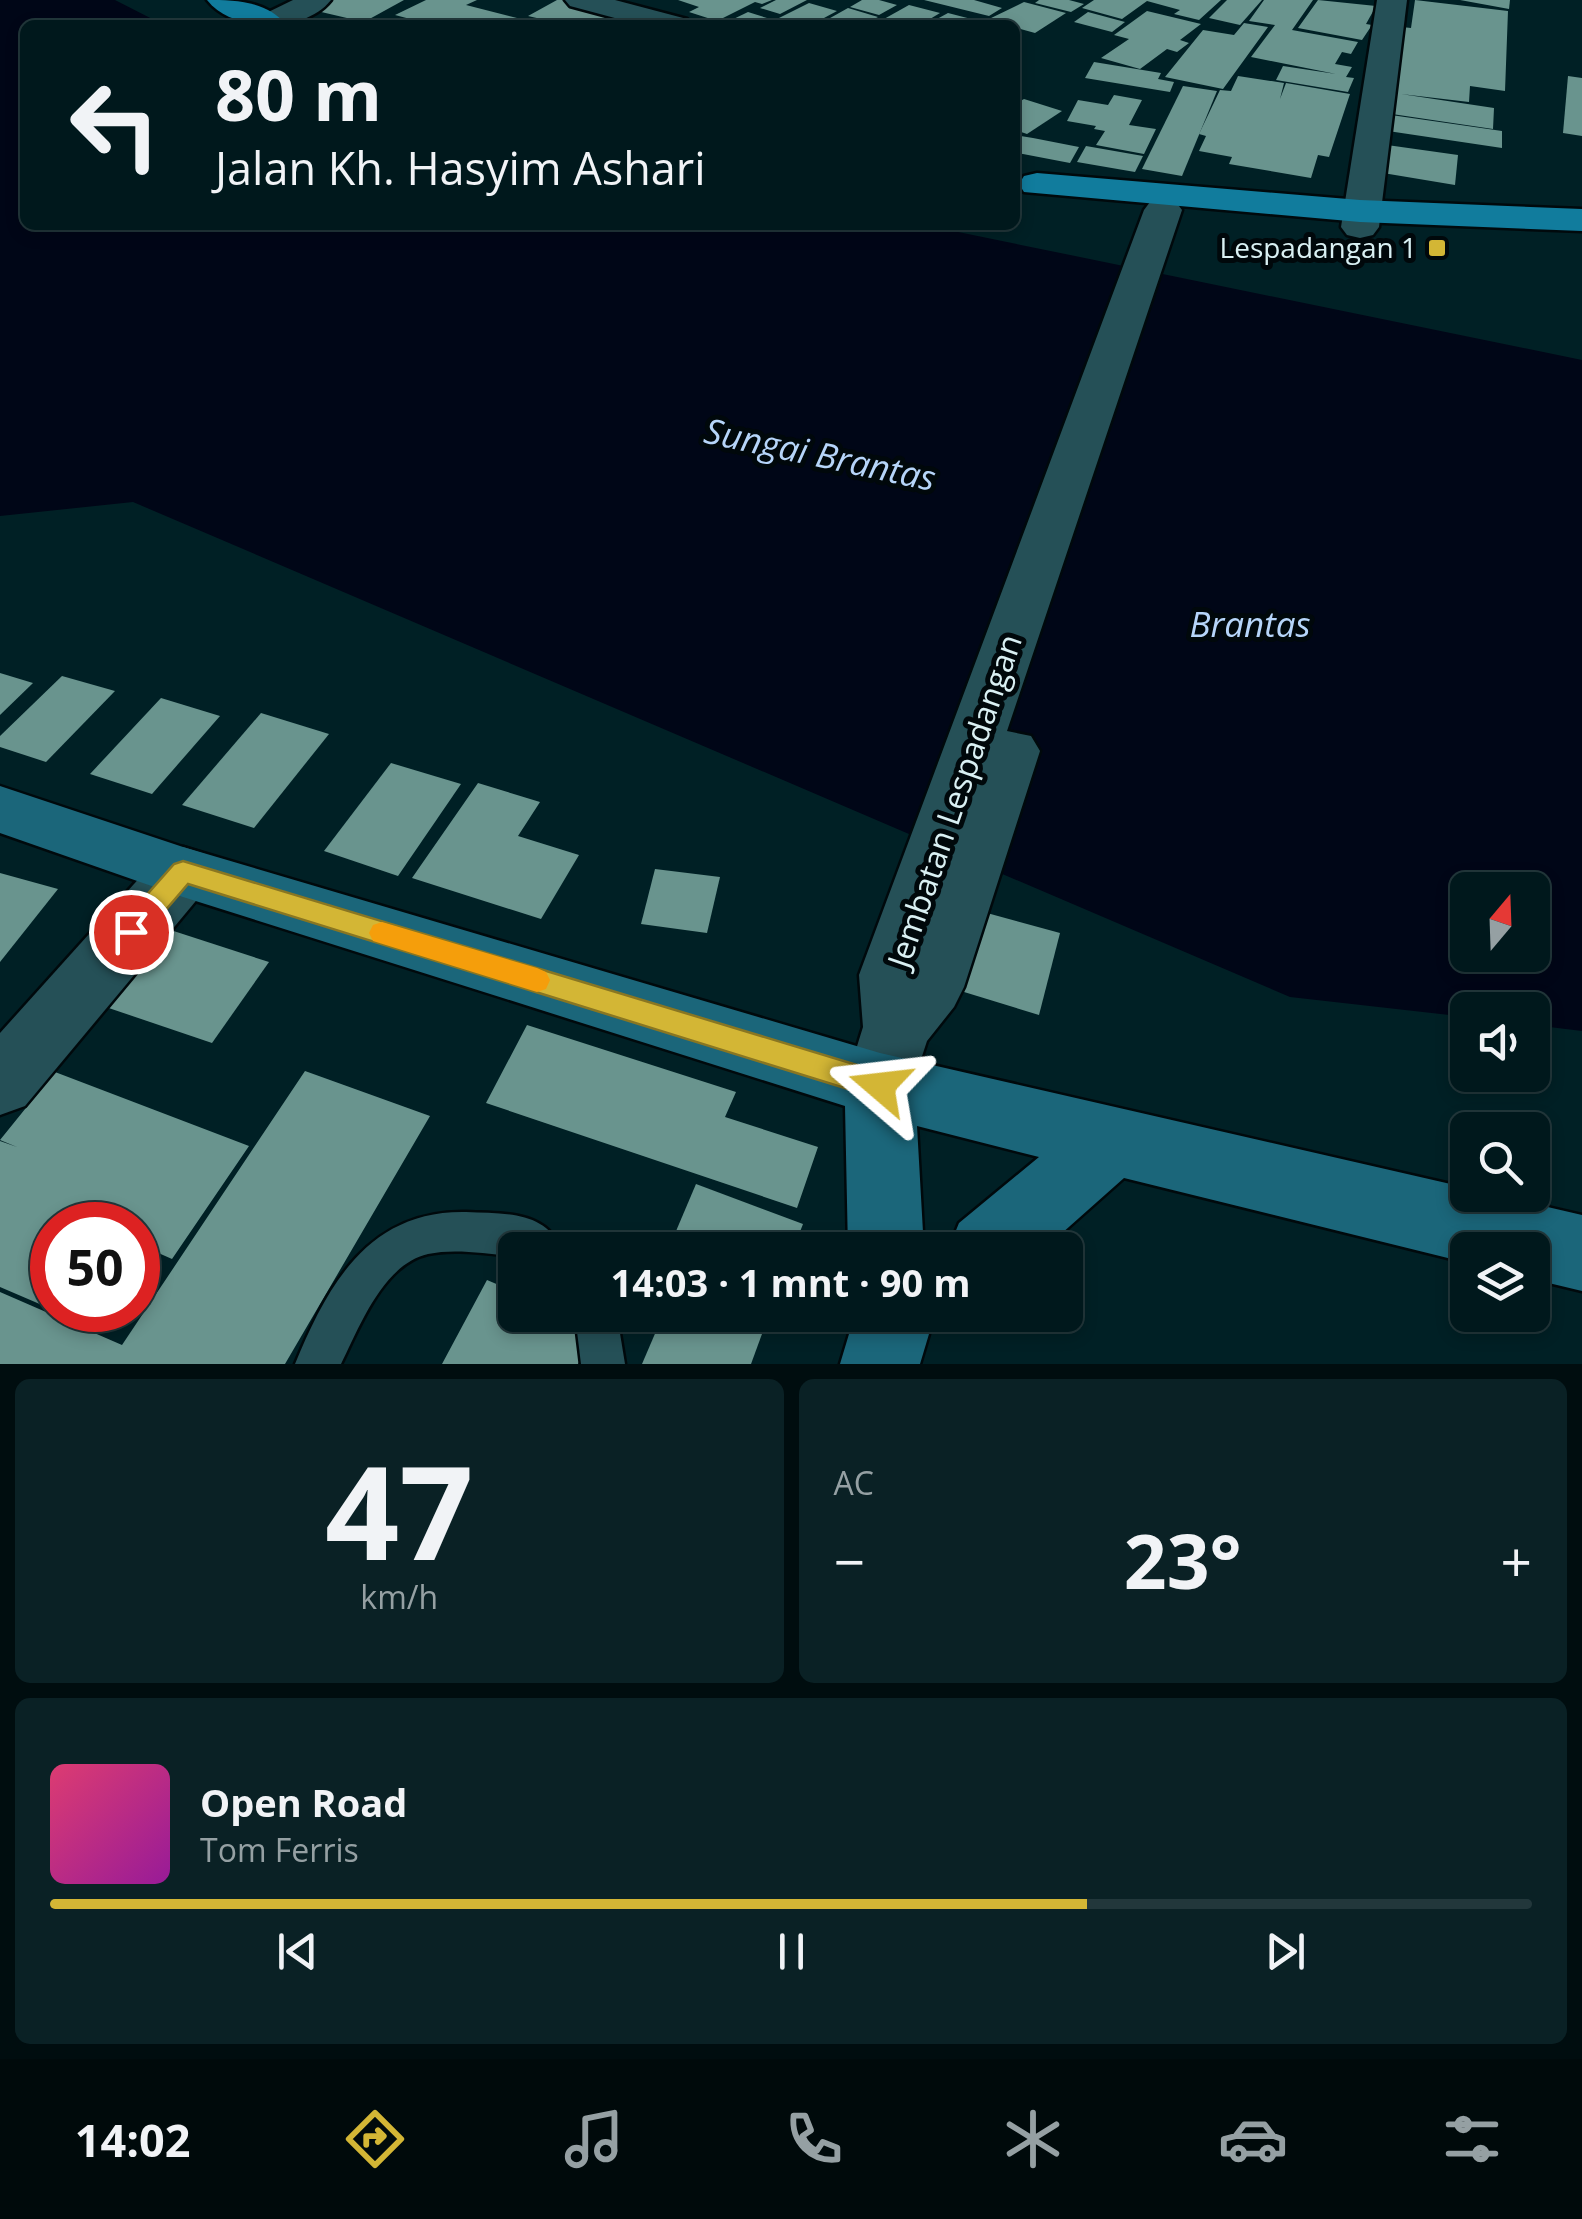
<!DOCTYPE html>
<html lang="id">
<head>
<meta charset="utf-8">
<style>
	body { margin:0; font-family:"Open Sans",sans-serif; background:#0a2125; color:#f1f3f6; height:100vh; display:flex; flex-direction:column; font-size:38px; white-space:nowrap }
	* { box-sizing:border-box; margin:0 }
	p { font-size:32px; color:#95a0a3 }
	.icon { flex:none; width:55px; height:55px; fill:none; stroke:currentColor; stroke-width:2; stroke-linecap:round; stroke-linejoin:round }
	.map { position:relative; height:1364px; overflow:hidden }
	.panel { display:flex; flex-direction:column; gap:15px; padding:15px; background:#000d0f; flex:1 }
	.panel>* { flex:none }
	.hud { position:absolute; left:20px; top:20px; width:1000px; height:210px; border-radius:15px; box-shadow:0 5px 15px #0003,0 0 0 2px #22373b; background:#00181c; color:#f1f3f6; overflow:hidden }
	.needle { width:65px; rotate:19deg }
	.controls { position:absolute; left:1450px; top:872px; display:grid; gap:20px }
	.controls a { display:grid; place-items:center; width:100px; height:100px; border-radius:15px; background:#00181c; box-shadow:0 5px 15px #0003,0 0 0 2px #22373b; font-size:50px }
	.speed { position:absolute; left:30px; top:1202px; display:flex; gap:20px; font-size:50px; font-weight:700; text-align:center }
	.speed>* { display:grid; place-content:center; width:130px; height:130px; border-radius:50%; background:#00181c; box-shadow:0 5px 15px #0003,0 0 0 2px #22373b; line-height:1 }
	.speed .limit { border:15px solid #d22; background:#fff; color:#111 }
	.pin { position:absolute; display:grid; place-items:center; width:85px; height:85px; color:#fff; margin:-42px; border:5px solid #fff; border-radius:50%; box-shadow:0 2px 10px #0007 }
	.me { position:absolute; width:110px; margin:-55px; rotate:287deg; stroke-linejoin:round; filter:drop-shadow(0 0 8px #0008) }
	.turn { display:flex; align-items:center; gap:35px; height:210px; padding:0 30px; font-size:45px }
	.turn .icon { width:130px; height:130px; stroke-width:2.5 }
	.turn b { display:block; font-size:70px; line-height:85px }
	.big { font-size:75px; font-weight:700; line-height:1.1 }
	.panel .card { flex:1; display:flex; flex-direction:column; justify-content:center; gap:15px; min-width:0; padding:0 35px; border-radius:15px; background:#0a2125 }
	.panel .dial { align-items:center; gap:0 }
	.dial b { font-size:130px; line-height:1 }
	.song { display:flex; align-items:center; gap:30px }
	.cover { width:120px; height:120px; border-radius:15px; background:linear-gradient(135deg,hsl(340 70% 55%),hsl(300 70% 35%)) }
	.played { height:10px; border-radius:5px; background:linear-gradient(90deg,#d3b635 70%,#22373b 70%) }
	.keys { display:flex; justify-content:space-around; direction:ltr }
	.heat { display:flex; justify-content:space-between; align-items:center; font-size:55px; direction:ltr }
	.panel .tiles { flex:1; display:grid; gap:15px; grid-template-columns:1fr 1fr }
	.card:last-child { grid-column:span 2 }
	.trip { position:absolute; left:498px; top:1232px; width:585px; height:100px; border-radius:15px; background:#00181c; box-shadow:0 5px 15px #0003,0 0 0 2px #22373b; font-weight:700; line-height:100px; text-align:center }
	.tabs { display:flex; height:160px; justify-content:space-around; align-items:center; background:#000a0b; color:#95a0a3 }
	.tabs .icon { width:70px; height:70px }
	.tabs .on { color:#d3b635 }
	.tabs b { font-size:45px; color:#f1f3f6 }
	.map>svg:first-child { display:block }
</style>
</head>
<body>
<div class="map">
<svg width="1582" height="1364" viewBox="0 0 1582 1364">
	<rect width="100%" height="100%" fill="#002025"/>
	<!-- water -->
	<path fill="#000617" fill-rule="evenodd" d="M 0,0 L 115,0 L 164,25 L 25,25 L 25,225 L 924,225 L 1582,360 L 1582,1031 L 1533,1025 L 1532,1010 L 1468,1010 L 1467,1017 L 1290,997 L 133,502 L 0,516 ZM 1468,890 L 1532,890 L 1532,955 L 1468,955 Z"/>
	<!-- building -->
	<g fill="#69948e">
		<path d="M 317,0 L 404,0 L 364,22 L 317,11 Z"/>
		<path d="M 426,0 L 477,0 L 466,5 L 545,25 L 433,25 L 395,15 Z"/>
		<path d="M 557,0 L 569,0 L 632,15 L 615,25 L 567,25 L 528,16 Z"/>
		<path d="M 678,0 L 772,0 L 762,4 L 755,2 L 717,21 L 689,12 L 699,7 Z"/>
		<path d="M 776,0 L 807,0 L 780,14 L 760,8 Z"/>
		<path d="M 862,0 L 879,0 L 897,5 L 879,15 L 850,7 Z"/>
		<path d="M 924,0 L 974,0 L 1002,8 L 989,16 Z"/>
		<path d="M 1039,0 L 1069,0 L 1084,4 L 1071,12 L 1035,3 Z"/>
		<path d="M 1094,0 L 1221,0 L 1199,20 L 1174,14 L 1180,10 L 1147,1 L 1122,19 L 1082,8 Z"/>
		<path d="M 1227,0 L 1262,0 L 1240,25 L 1209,18 Z"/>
		<path d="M 1264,0 L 1313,0 L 1292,30 L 1358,42 L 1351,54 L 1342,52 L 1335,64 L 1352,67 L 1346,77 L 1354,78 L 1348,92 L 1276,80 L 1283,66 L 1336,74 L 1251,57 L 1275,25 L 1249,21 Z"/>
		<path d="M 1318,0 L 1376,6 L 1366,24 L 1372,25 L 1362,40 L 1298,28 Z"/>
		<path d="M 1415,0 L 1508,11 L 1505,91 L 1470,86 L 1469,102 L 1401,94 L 1494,108 L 1493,129 L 1392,114 L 1396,92 L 1390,91 L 1402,27 L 1411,28 Z"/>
		<path d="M 1460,0 L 1510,0 L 1509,9 Z"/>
		<path d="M 1024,2 L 1066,13 L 1035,33 L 987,20 Z"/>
		<path d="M 809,3 L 837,11 L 811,25 L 777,19 Z"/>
		<path d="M 909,5 L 940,13 L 920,25 L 884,19 Z"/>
		<path d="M 848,8 L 878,17 L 863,25 L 823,22 Z"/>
		<path d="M 1147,11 L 1201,24 L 1180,40 L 1189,43 L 1177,52 L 1167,49 L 1140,69 L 1101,58 L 1129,39 L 1114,35 Z"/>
		<path d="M 748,12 L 780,22 L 721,25 Z"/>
		<path d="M 1088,12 L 1125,22 L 1112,32 L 1074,22 Z"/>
		<path d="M 948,13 L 979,21 L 972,25 L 926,25 Z"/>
		<path d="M 1244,23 L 1268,27 L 1223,89 L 1165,77 L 1203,30 L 1234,35 Z"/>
		<path d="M 1094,62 L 1161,73 L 1158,79 L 1174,82 L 1170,92 L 1085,78 Z"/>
		<path d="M 1238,76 L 1284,83 L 1280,99 L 1286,83 L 1350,94 L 1329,157 L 1318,155 L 1311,178 L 1229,164 L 1232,157 L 1199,151 L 1206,136 L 1199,134 L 1220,90 L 1231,91 Z"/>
		<path d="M 1568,76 L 1582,78 L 1582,136 L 1563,133 Z"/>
		<path d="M 1183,86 L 1217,91 L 1182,176 L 1142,169 Z"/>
		<path d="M 1114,95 L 1142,100 L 1129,125 L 1156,129 L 1144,154 L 1096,145 L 1105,131 L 1094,129 L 1096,126 L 1067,121 L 1078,100 L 1108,105 Z"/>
		<path d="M 1024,99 L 1062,111 L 1027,134 L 1015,130 L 1015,104 Z"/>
		<path d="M 1391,115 L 1502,131 L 1502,148 L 1388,131 Z"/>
		<path d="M 1015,135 L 1033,138 L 1079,147 L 1070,163 L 1023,154 L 1015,153 Z"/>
		<path d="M 1387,145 L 1458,155 L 1455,185 L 1383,173 Z"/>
		<path d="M 1086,146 L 1143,156 L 1135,172 L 1077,162 Z"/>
		<path d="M 0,673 L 33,683 L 0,715 Z"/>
		<path d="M 62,676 L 115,691 L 46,762 L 0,747 L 0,736 Z"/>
		<path d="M 161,698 L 220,716 L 152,794 L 90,774 Z"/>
		<path d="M 261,713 L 329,734 L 254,828 L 182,805 Z"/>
		<path d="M 391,763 L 461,784 L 398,876 L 324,851 Z"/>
		<path d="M 478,783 L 540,802 L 518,836 L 579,855 L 541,919 L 412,878 Z"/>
		<path d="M 655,869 L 720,877 L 707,933 L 641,924 Z"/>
		<path d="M 0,873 L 58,889 L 0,962 Z"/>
		<path d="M 976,910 L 1060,933 L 1039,1015 L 951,988 Z"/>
		<path d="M 152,924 L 269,962 L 212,1043 L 91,1002 Z"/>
		<path d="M 527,1025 L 736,1092 L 725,1117 L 818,1147 L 797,1208 L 486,1103 Z"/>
		<path d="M 305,1071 L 430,1116 L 285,1364 L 0,1364 L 0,1292 L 122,1345 Z"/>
		<path d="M 55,1072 L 249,1146 L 172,1259 L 138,1244 L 138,1225 L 52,1225 L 52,1303 L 49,1308 L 0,1287 L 0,1141 L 17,1147 L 0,1140 Z"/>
		<path d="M 696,1184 L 803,1224 L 793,1250 L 668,1250 Z"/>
		<path d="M 487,1280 L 515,1292 L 515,1315 L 571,1315 L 596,1326 L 578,1364 L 442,1364 Z"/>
		<path d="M 663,1315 L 769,1315 L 751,1364 L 642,1364 Z"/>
	</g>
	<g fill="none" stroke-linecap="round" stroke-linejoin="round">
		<!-- lane casing -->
		<g stroke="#00090c" stroke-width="5">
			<g id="lane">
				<path d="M 466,1212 C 504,1214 545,1210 562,1250 L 515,1250 L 515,1256 C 487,1254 455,1248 428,1254 C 383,1264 359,1328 341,1364 L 295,1364 C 328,1284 369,1210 466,1212 Z"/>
				<path d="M 575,1315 L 617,1315 L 625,1364 L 581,1364 Z"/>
			</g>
		</g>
		<!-- street casing -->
		<g stroke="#00090c" stroke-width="5">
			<g id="street">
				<path d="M 293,0 L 331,0 C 313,23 278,27 252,24 L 256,18 Z"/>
				<path d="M 565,0 L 615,0 L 687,19 L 691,25 L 641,25 L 570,6 Z"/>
				<path d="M 1377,0 L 1407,0 L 1379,227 L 1373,235 L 1360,238 L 1347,235 L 1341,227 Z"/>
				<path d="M 1163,199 L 1176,202 L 1182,210 L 1007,731 L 1031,736 L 1040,751 L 964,987 L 954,1007 L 927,1041 L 905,1108 L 880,1117 L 855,1108 L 845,1085 L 863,1027 L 859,975 L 1144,210 L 1150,202 Z"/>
				<path d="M 183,847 L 205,854 L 214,872 L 205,890 L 25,1106 L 0,1115 L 0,1033 L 161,854 Z"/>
			</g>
		</g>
		<!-- secondary casing -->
		<g stroke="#00090c" stroke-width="5">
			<g id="secondary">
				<path d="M 0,786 L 183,847 L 880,1053 L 1468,1188 L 1468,1195 L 1496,1195 L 1582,1215 L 1582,1291 L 1532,1279 L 1532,1250 L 1468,1250 L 1468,1263 L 1124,1178 L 1043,1250 L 948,1250 L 959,1223 L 1039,1157 L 917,1126 L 924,1250 L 848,1250 L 845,1106 L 183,897 L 0,833 Z"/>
				<path d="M 850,1315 L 928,1315 L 929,1334 L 920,1364 L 840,1364 L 849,1334 Z"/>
			</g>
		</g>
		<!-- primary casing -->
		<g stroke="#00090c" stroke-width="5">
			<g id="primary">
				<path d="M 207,0 C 235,0 268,1 286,25 C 258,25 226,24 207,0 Z"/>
				<path d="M 1037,173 L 1360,200 L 1582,209 L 1582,231 L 1360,222 L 1024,192 L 1019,184 L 1024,176 Z"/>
			</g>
		</g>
		<!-- lane -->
		<use href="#lane" fill="#255057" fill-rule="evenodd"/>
		<!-- street -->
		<use href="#street" fill="#255057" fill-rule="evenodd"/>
		<!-- secondary -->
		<use href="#secondary" fill="#1b667a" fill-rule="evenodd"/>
		<!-- primary -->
		<use href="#primary" fill="#117c9d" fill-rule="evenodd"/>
	</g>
	<!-- route -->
	<path fill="#d3b635" stroke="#897622" stroke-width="2.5" d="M 183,861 L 880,1072 L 890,1076 L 894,1086 L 890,1095 L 880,1099 L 188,884 L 140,940 L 131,943 L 121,940 L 117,932 L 121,924 L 174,864 Z"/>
	<!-- slow -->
	<path fill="#f59e0b" d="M 382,922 L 537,968 L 546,972 L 550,980 L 546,989 L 537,992 L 373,941 L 369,933 L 373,925 Z"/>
	<!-- markers -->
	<rect fill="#d3b635" stroke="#00080b" stroke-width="4" x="1427" y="238" width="20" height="20" rx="5"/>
	<g text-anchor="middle" stroke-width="10" stroke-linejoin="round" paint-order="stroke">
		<!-- far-poi labels -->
		<g font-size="28" fill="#d9f0f3" stroke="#00080b" text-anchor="end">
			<text x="1417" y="258">Lespadangan 1</text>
		</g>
		<!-- street labels -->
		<g font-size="32" fill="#d9f0f3" stroke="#00080b">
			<text transform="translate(955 801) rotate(-71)" y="11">Jembatan Lespadangan</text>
		</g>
		<!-- water labels -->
		<g font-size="35" font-style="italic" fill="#b6d5f9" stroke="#00080b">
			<text transform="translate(820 455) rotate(12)" y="12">Sungai Brantas</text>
			<text x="1250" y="637">Brantas</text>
		</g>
	</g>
</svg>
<div class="controls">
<a><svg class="needle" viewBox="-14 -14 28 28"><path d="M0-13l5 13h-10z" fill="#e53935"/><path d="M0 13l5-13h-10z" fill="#95a0a3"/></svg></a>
<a><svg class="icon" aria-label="sound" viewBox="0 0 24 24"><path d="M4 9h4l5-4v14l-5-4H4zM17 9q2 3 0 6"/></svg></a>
<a><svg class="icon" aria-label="search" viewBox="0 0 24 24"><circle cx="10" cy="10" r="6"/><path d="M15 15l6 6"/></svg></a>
<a><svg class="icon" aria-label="layers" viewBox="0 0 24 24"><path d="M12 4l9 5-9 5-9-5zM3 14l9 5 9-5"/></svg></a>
</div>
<div class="speed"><div class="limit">50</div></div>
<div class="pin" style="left:131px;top:932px;background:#d93025"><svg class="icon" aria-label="arrive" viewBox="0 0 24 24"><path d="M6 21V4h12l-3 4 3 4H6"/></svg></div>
<svg class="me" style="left:880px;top:1086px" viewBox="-20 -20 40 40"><path d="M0-17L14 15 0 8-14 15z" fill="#d3b635" stroke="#fff" stroke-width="4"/></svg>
<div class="trip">14:03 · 1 mnt · 90 m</div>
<div class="hud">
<div class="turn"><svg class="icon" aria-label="left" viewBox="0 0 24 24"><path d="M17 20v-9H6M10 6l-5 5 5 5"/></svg><div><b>80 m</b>Jalan Kh. Hasyim Ashari</div></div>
</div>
</div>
<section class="panel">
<div class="tiles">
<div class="card dial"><b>47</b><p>km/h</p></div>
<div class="card"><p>AC</p>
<div class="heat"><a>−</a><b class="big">23°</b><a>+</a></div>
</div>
<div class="card">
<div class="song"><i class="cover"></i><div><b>Open Road</b><p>Tom Ferris</p></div></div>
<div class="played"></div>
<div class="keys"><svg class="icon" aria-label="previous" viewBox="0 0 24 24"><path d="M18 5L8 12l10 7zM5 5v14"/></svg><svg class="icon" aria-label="pause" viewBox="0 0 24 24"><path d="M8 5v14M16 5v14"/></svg><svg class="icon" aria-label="next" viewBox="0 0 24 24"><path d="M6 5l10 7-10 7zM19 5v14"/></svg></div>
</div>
</div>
</section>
<nav class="tabs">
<b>14:02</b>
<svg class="icon on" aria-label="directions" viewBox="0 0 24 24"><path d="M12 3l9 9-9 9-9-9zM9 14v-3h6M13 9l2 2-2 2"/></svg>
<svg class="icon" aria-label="music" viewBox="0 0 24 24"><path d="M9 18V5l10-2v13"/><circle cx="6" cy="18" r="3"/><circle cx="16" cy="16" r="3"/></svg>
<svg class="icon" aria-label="phone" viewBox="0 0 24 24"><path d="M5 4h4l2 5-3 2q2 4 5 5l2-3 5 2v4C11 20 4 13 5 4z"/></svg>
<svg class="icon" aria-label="climate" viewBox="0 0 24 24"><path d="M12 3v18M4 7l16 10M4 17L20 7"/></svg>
<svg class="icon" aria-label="car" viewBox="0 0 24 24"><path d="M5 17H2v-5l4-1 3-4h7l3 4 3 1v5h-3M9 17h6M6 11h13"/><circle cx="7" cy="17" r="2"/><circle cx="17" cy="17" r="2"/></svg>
<svg class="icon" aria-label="filters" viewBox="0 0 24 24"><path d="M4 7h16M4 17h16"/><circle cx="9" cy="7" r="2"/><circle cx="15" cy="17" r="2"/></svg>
</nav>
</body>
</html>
